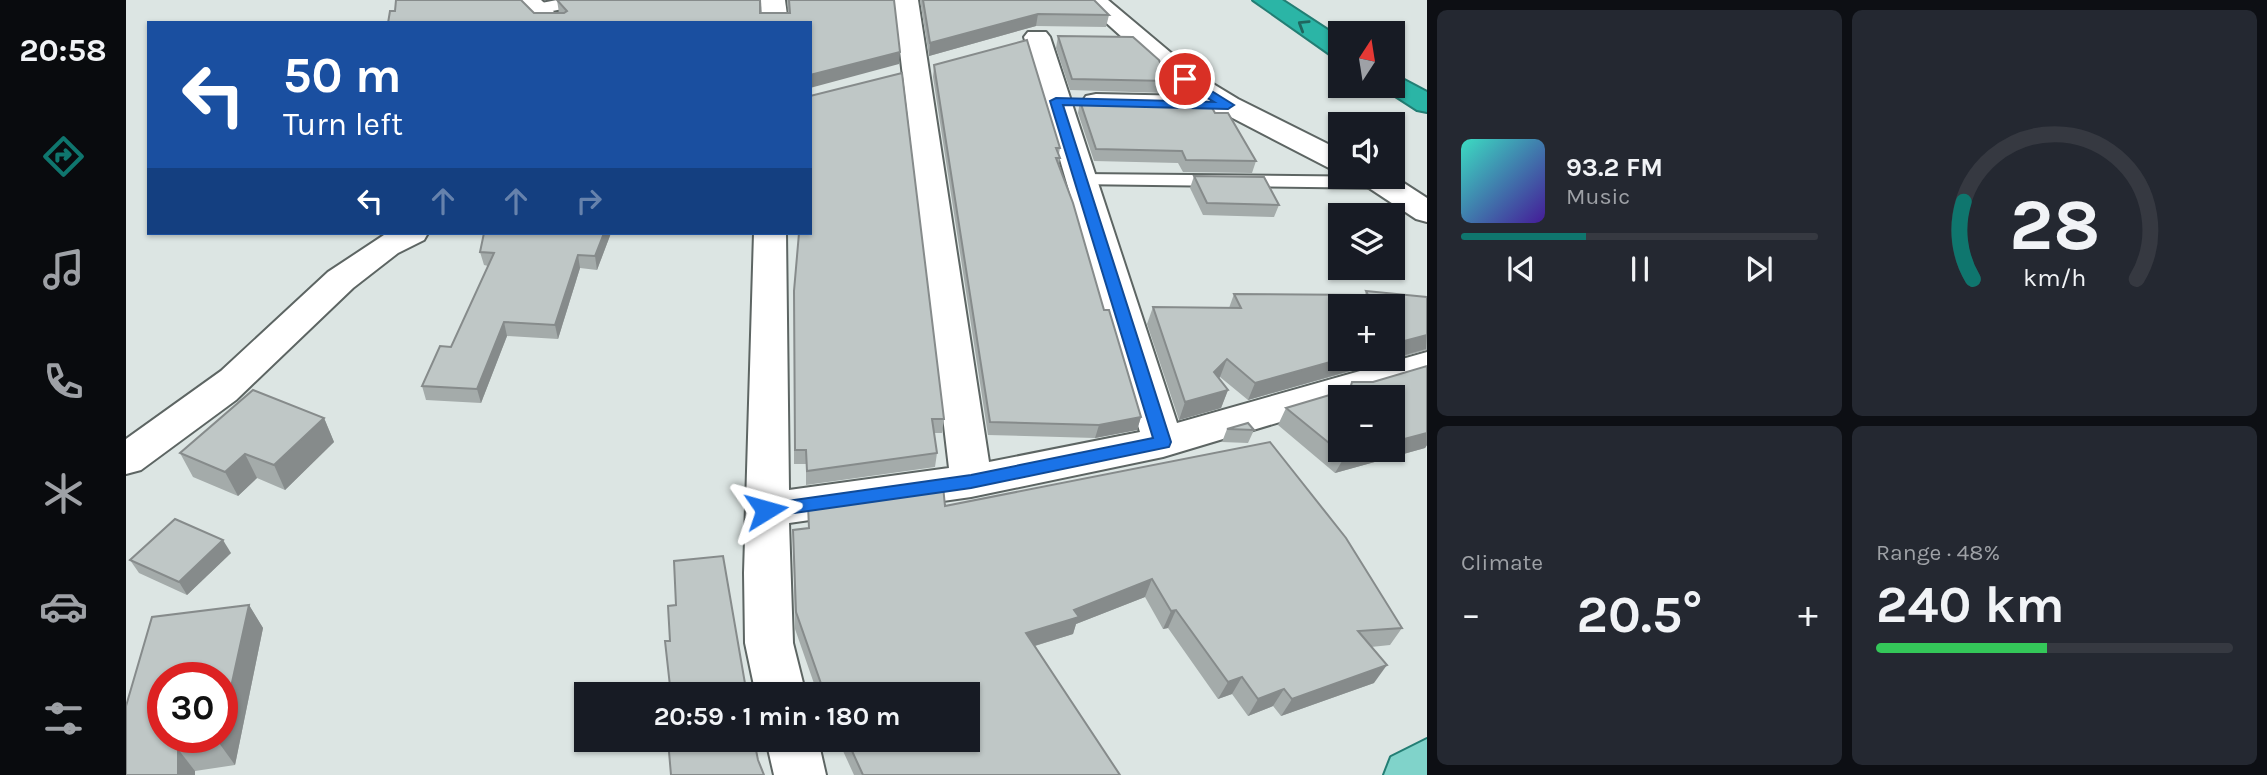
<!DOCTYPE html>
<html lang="en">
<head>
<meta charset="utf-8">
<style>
	body { margin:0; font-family:Karla,sans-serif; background:#242831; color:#f1f3f6; height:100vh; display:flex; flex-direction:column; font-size:26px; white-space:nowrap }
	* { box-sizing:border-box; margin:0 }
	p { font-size:23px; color:#9ea1a6 }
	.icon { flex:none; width:38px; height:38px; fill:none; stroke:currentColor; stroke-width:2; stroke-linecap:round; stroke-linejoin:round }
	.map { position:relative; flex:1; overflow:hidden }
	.sheet { display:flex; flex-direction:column; gap:10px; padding:10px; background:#0d0f14; width:840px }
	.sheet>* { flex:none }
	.guide { position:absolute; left:21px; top:21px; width:665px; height:214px; border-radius:0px; box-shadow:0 2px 5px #0004; background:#1a4fa0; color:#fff; overflow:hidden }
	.needle { width:46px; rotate:12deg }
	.tools { position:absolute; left:1202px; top:21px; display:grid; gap:14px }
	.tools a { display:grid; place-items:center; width:77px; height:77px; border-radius:0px; background:#171b24; box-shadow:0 2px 5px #0004; font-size:35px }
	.speed { position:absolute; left:21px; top:662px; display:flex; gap:14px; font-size:35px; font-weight:700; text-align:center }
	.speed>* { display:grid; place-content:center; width:91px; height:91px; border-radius:50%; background:#171b24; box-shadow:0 2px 5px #0004; line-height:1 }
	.speed .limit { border:10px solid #d22; background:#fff; color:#111 }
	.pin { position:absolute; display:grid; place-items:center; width:60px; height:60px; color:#fff; margin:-30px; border:4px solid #fff; border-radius:50%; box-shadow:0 2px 7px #0007 }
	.me { position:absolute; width:77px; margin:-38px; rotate:82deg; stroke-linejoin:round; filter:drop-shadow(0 0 5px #0008) }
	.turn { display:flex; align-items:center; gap:24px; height:147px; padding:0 21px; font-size:32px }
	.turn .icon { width:91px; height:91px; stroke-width:2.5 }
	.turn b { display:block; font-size:49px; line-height:60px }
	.lanes { display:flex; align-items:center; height:66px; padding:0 21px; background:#0003; justify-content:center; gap:35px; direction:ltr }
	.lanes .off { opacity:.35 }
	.big { font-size:52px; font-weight:700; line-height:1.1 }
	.sheet .tile { flex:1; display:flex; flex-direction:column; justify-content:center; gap:10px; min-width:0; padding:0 24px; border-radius:10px; background:#242831 }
	.sheet .dial { align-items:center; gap:0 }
	.dial svg { height:182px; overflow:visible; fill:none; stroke:#363941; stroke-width:7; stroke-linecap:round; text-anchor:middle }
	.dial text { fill:#f1f3f6; stroke:none }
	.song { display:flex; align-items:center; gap:21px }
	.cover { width:84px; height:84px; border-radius:10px; background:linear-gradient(135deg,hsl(170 70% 55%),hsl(260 70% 35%)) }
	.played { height:7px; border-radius:4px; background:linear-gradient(90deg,#0f766e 35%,#363941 35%) }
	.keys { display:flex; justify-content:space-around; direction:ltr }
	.heat { display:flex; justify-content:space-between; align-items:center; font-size:38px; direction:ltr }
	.charge { height:10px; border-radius:5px; background:linear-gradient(90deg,#34c759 48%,#363941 0) }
	.sheet .tiles { flex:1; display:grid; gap:10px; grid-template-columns:repeat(2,1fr) }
	.trip { position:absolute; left:448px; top:682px; width:406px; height:70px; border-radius:0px; background:#171b24; box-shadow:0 2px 5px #0004; font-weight:700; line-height:70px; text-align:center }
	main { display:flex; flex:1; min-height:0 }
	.tab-bar { display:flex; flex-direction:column; width:126px; justify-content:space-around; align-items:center; background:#090b0e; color:#9ea1a6 }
	.tab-bar .icon { width:49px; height:49px }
	.tab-bar .selected { color:#0f766e }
	.tab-bar b { font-size:32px; color:#f1f3f6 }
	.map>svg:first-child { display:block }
</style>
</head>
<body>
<main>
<nav class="tab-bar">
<b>20:58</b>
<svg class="icon selected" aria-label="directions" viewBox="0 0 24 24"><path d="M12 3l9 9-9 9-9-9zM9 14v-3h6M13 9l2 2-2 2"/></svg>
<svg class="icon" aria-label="music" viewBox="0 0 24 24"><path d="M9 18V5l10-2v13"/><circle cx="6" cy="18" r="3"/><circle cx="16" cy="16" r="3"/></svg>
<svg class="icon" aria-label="phone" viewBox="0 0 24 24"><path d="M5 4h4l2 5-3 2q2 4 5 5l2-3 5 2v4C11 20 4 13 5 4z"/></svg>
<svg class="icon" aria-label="climate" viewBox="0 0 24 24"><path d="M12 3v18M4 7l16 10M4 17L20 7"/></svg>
<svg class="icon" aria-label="car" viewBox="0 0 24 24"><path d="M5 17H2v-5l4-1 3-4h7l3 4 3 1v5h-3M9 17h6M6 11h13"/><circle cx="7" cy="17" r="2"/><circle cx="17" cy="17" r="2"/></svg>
<svg class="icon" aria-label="filters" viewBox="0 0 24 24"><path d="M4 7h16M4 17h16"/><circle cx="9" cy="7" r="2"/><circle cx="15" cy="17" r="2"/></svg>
</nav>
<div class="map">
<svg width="1301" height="775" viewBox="0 0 1301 775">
	<rect width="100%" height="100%" fill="#dce5e3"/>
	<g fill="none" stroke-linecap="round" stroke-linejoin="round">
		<!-- lane casing -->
		<g stroke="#5d6563" stroke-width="4">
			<g id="lane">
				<path d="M 431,0 L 464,0 L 462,4 L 411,14 L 403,9 L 405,5 Z"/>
				<path d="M 954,174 L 1263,177 L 1270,182 L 1259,188 L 947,184 L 943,180 Z"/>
			</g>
		</g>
		<!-- street casing -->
		<g stroke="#5d6563" stroke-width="4">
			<g id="street">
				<path d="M 388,0 L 415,0 L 440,23 L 412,23 Z"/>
				<path d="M 635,0 L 659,0 L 662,23 L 636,23 Z"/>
				<path d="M 768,0 L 792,0 L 863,462 L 1014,432 L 898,37 L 902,32 L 920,32 L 924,37 L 1051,423 L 1301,352 L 1301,378 L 1237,397 L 1214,397 L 1214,404 L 1037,457 L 845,497 L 663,523 L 667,643 L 680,695 L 630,695 L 619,643 L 618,573 L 628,233 L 660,233 L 663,490 L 823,468 Z"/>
				<path d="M 955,0 L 982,0 L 1069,73 L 1112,99 L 1214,150 L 1214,171 L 1203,168 L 1097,113 L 960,108 L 956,102 L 960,96 L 970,94 L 1067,96 L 1049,85 Z"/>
				<path d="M 1267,176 L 1301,198 L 1301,222 L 1290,219 L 1237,184 L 1233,177 Z"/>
				<path d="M 261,233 L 302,233 L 298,240 L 272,253 L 227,288 L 110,400 L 15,470 L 0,474 L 0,439 L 95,371 L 202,272 Z"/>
				<path d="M 640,740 L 692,740 L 700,775 L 648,775 Z"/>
			</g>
		</g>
		<!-- primary casing -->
		<g stroke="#237e74" stroke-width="4">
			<path id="primary" d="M 1301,739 L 1301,775 L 1258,775 L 1265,757 Z"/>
		</g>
		<!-- highway casing -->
		<g stroke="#237e74" stroke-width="4">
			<g id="highway">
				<path d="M 1127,0 L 1156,0 L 1214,38 L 1214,57 L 1205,55 Z"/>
				<path d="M 1267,74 L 1301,92 L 1301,112 L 1291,110 L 1257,88 L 1256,86 L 1267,86 Z"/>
			</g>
		</g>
		<!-- lane -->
		<use href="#lane" fill="#fff" fill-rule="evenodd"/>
		<!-- street -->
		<use href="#street" fill="#fff" fill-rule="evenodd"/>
		<!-- primary -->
		<use href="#primary" fill="#80d3ca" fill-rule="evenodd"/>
		<!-- highway -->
		<use href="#highway" fill="#2bb5a6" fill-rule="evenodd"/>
	</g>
	<!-- wall -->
	<g fill="#a4abaa">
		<path d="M 431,0 L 634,13 L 662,13 L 661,0 L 768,0 L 773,64 L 684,23 L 408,13 L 433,13 Z"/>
		<path d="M 794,0 L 968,0 L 983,15 L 980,27 L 910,26 L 803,56 Z"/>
		<path d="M 932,36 L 1042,81 L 1039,93 L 944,90 L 930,48 Z"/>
		<path d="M 808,65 L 934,148 L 933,154 L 934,158 L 933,165 L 978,310 L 1015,417 L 1011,430 L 969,438 L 862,435 L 807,77 Z"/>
		<path d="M 954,101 L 1089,113 L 1130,161 L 1126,173 L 1057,172 L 1052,163 L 968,161 L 952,113 Z"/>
		<path d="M 1068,176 L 1153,205 L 1148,217 L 1077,215 L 1064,188 Z"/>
		<path d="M 485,233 L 471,270 L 454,268 L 432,339 L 381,336 L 355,403 L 300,400 L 296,386 L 325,347 L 362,266 L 358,265 L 354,252 Z"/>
		<path d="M 668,291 L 818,419 L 816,433 L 808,433 L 811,453 L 809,467 L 680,485 L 680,464 L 668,464 Z"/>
		<path d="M 1240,291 L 1301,297 L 1301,350 L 1122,400 L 1094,377 L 1093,378 L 1102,390 L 1095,408 L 1053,420 L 1021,324 L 1027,307 L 1103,308 L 1108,294 L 1239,295 Z"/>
		<path d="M 1301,366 L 1301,445 L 1299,448 L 1209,473 L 1152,425 L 1160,408 L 1222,390 L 1226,382 L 1247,382 Z"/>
		<path d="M 198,418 L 208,442 L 159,490 L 131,478 L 112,496 L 67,477 L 54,453 Z"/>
		<path d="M 1101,429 L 1128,430 L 1122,443 L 1096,442 Z"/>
		<path d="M 682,505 L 819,506 L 1276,628 L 1264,645 L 1245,647 L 1248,683 L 1155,716 L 1147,706 L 1122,716 L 1106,694 L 1092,699 L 1042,628 L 1037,629 L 1019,597 L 950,624 L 947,634 L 909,646 L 994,775 L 728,775 L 712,740 L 842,740 L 842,695 L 692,695 L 669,629 L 667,530 L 682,528 Z"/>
		<path d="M 105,553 L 61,595 L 13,573 L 4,560 Z"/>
		<path d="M 123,605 L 137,628 L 109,765 L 69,771 L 69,775 L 0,775 Z"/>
	</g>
	<!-- shaded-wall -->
	<g fill="#868b8b">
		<path d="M 912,14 L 910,26 L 803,56 L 804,43 Z"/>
		<path d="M 774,52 L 773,64 L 684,88 L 684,75 Z"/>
		<path d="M 478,233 L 485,233 L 471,270 L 469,256 Z"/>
		<path d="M 452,255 L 454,268 L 432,339 L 429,325 Z"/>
		<path d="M 378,322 L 381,336 L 355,403 L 351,389 Z"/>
		<path d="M 1301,335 L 1300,349 L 1122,400 L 1129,383 L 1215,359 L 1267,359 L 1267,344 Z"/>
		<path d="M 1101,359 L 1094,377 L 1081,389 L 1088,372 Z"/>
		<path d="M 1102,390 L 1095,408 L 1053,420 L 1059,402 Z"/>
		<path d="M 1015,417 L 1011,430 L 969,438 L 973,425 Z"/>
		<path d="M 198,418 L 208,442 L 159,490 L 148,465 Z"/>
		<path d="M 1301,433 L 1301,445 L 1299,448 L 1209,473 L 1219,456 L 1240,450 L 1267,450 L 1267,442 Z"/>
		<path d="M 119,454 L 131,478 L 112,496 L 99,472 Z"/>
		<path d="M 97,540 L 105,553 L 61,595 L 53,582 Z"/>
		<path d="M 1026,579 L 1019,597 L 950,624 L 947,634 L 895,650 L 900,633 L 948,610 Z"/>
		<path d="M 123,605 L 137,628 L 109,765 L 93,743 L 94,737 L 96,737 L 96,728 Z"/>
		<path d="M 1050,610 L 1042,628 L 1037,629 L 1045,611 Z"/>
		<path d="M 1261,665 L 1248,683 L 1155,716 L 1166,699 Z"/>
		<path d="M 1116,677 L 1106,694 L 1092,699 L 1102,682 Z"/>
		<path d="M 1158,689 L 1147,706 L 1122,716 L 1132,699 Z"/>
		<path d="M 52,749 L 69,771 L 69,775 L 52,775 Z"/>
	</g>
	<!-- building -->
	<g fill="#bfc7c6" stroke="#868b8b" stroke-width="2">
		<path d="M 270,0 L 395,0 L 408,13 L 438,13 L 441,11 L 431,0 L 634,0 L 634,13 L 664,13 L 663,0 L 768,0 L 774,52 L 684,75 L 684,23 L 262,23 L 264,11 L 269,11 Z"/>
		<path d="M 797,0 L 968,0 L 983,15 L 912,14 L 804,43 Z"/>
		<path d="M 932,36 L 1007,37 L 1033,60 L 1042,81 L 946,79 Z"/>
		<path d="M 901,40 L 934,148 L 930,148 L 934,158 L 930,158 L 947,203 L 978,310 L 983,310 L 1015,417 L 973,425 L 864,422 L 808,65 Z"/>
		<path d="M 776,73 L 818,419 L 806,419 L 811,453 L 681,471 L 680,450 L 669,450 L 668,291 L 673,233 L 684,233 L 684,96 Z"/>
		<path d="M 954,101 L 1085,106 L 1089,113 L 1102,113 L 1130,161 L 1060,160 L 1056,151 L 970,149 Z"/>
		<path d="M 1068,176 L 1138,177 L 1153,205 L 1081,203 Z"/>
		<path d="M 358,233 L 478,233 L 469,256 L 452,255 L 429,325 L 378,322 L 351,389 L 296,386 L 314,346 L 325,347 L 368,253 L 354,252 Z"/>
		<path d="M 1240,291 L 1301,297 L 1301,335 L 1267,344 L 1267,306 L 1214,306 L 1215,359 L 1129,383 L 1101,359 L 1088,372 L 1102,390 L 1059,402 L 1027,307 L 1115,308 L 1108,294 L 1242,295 Z"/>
		<path d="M 1301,366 L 1301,433 L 1267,442 L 1267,397 L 1214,397 L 1214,450 L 1240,450 L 1219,456 L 1160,408 L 1224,389 L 1226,382 L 1247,382 Z"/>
		<path d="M 127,390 L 198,418 L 148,465 L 119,454 L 99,472 L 54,453 Z"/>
		<path d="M 1122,423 L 1128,430 L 1101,429 Z"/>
		<path d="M 1144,442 L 1220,538 L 1276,628 L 1232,631 L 1261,665 L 1166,699 L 1158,689 L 1132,699 L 1116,677 L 1102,682 L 1050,610 L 1045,611 L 1026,579 L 948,610 L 953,617 L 900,633 L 994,775 L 737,775 L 721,740 L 842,740 L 842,695 L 699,695 L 670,612 L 667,530 L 683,528 L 682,505 L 817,486 L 819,506 Z"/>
		<path d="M 49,519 L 97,540 L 53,582 L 4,560 Z"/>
		<path d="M 597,556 L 621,695 L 545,695 L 539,641 L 544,641 L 542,606 L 550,605 L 548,561 Z"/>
		<path d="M 123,605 L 96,728 L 96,677 L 37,677 L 37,737 L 94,737 L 93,743 L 52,749 L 52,775 L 0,775 L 0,706 L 26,617 Z"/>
		<path d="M 542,740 L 628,740 L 632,760 L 638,775 L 545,775 Z"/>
	</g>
	<!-- one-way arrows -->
	<defs><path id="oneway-chevron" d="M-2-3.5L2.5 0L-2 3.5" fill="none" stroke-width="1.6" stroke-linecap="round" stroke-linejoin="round" transform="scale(1.75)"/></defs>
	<use stroke="#20665f" href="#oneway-chevron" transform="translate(1177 25) rotate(-148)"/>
	<!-- route -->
	<path fill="#1a73e8" stroke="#114b97" stroke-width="2" d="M 1055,77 L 1063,77 L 1108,105 L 1102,109 L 937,105 L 1045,442 L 1043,447 L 845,488 L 640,517 L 633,515 L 631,510 L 633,506 L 640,504 L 845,475 L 1027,438 L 924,101 L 930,98 L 1088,102 L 1055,82 Z"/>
</svg>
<div class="tools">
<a><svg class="needle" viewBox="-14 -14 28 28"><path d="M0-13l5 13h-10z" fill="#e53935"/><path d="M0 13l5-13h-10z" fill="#9ea1a6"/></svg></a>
<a><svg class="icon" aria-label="sound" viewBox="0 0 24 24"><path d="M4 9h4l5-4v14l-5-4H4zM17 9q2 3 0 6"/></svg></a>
<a><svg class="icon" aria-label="layers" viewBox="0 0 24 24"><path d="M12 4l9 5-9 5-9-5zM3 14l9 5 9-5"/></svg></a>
<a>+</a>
<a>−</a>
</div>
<div class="speed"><div class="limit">30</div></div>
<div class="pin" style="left:1059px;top:79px;background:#d93025"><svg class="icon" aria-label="arrive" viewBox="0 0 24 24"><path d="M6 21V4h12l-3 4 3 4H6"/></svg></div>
<svg class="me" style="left:640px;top:510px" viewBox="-20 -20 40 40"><path d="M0-17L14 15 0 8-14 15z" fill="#1a73e8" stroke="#fff" stroke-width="4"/></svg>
<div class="trip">20:59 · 1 min · 180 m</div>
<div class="guide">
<div class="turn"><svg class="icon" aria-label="left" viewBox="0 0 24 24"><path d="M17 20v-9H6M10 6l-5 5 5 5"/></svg><div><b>50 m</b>Turn left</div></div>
<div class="lanes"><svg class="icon" aria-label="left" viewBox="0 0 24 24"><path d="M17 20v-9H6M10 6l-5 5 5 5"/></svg><svg class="icon off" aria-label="ahead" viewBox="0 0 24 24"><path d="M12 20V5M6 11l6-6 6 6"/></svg><svg class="icon off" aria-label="ahead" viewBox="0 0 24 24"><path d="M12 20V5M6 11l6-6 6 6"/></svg><svg class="icon off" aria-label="right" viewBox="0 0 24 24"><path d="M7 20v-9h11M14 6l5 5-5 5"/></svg></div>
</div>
</div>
<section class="sheet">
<div class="tiles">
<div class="tile">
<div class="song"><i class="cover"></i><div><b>93.2 FM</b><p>Music</p></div></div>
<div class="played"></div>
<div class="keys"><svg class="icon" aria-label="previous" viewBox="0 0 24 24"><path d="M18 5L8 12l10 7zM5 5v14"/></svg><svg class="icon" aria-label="pause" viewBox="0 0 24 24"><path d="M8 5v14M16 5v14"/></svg><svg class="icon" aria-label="next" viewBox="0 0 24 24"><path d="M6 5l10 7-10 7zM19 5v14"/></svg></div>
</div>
<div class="tile dial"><svg viewBox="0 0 100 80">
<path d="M14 69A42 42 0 1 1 86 69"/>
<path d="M14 69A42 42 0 0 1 10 35" stroke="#0f766e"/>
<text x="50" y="56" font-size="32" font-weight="700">28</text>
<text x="50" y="72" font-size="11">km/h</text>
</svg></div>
<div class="tile"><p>Climate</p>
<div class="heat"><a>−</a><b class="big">20.5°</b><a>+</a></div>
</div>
<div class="tile"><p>Range · 48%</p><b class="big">240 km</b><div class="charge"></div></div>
</div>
</section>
</main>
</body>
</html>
